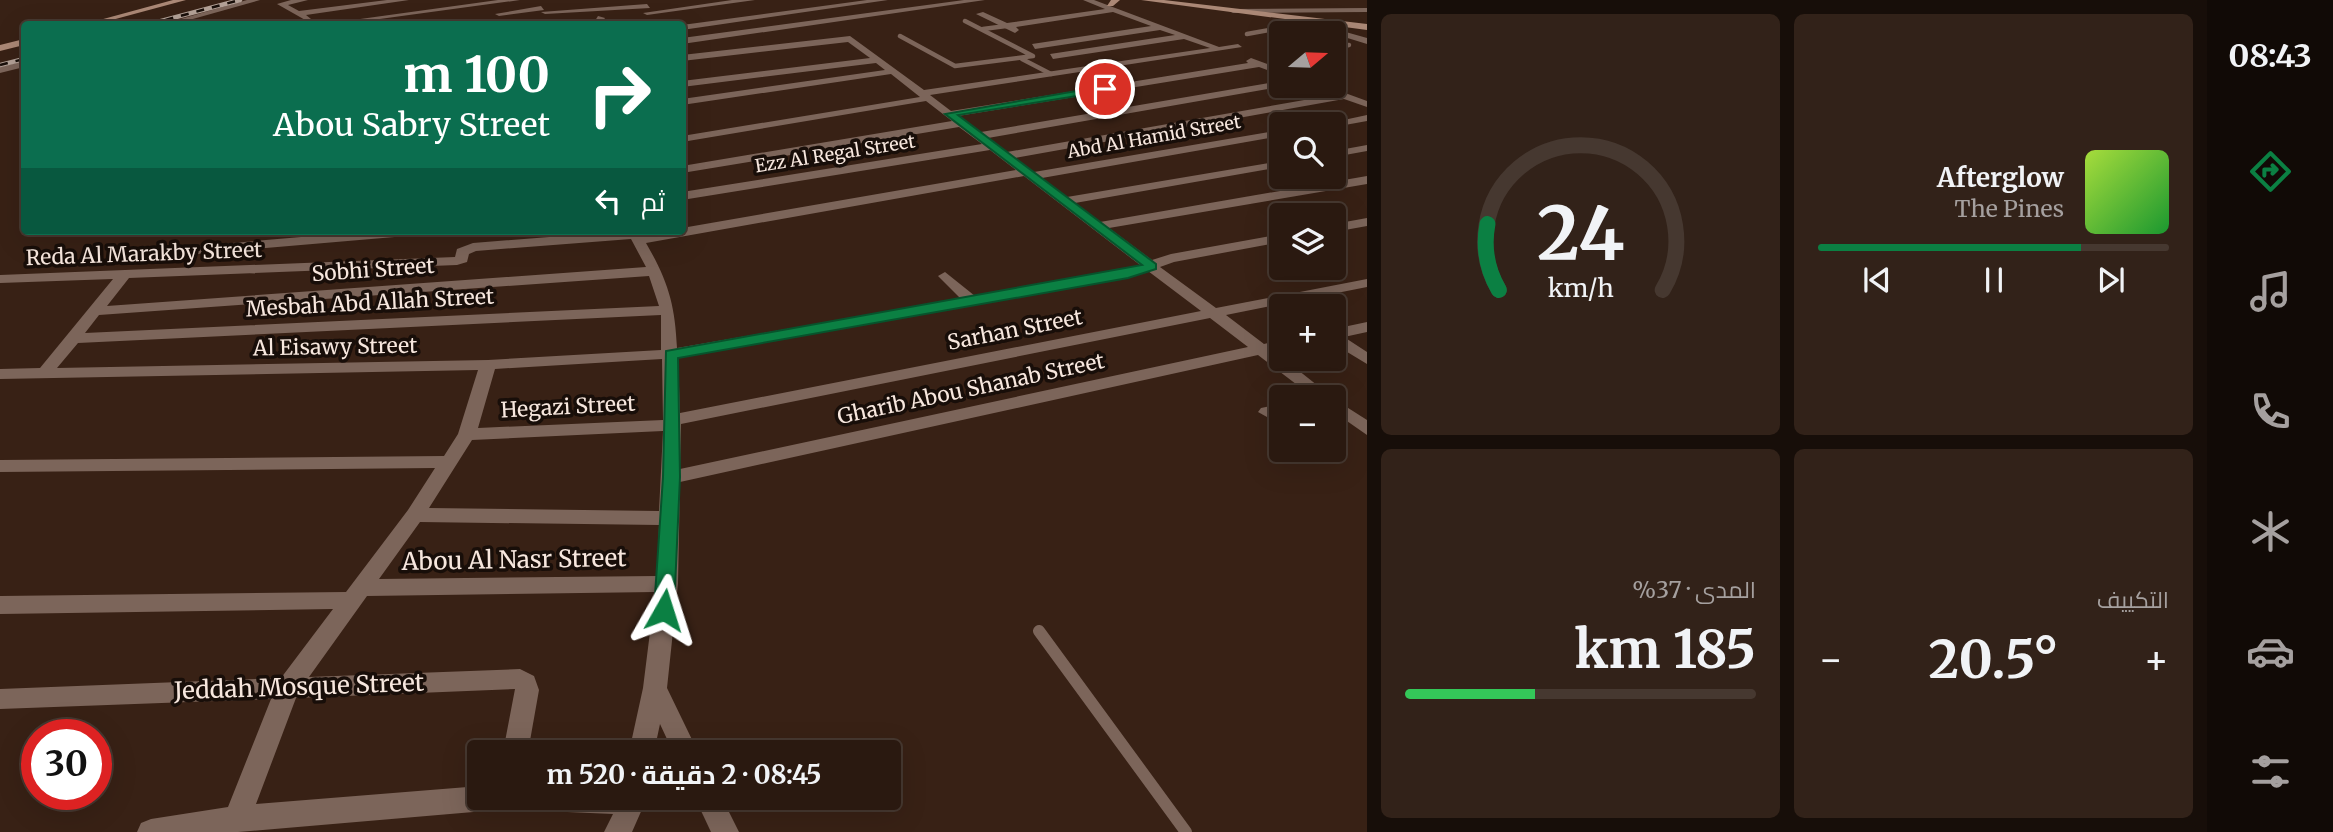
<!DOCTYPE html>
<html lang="ar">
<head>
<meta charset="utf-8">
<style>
	body { margin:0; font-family:Merriweather,Cairo,serif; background:#322219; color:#f1f3f6; direction:rtl; height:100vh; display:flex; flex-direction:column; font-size:26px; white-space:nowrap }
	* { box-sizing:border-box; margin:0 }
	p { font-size:23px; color:#a5a09f }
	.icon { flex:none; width:38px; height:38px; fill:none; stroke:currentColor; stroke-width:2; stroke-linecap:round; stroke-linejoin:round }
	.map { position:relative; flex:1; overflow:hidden; direction:ltr }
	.sheet { display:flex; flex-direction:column; gap:14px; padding:14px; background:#170e09; width:840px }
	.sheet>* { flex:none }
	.guide { position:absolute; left:21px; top:21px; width:665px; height:214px; border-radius:7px; box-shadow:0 7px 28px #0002,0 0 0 2px #463830; direction:rtl; background:#0b6e4f; color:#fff; overflow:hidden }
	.needle { width:46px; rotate:71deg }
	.fabs { position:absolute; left:1269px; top:21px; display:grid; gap:14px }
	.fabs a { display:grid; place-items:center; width:77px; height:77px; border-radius:7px; background:#2a1910; box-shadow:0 7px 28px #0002,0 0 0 2px #463830; font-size:35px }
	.speed { position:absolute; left:21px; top:719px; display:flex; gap:14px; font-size:35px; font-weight:700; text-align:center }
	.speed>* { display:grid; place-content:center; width:91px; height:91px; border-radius:50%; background:#2a1910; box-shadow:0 7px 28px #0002,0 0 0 2px #463830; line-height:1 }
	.speed .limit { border:10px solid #d22; background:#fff; color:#111 }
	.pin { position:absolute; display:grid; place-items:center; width:60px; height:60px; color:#fff; margin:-30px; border:4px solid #fff; border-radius:50%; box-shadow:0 2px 7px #0007 }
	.me { position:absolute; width:77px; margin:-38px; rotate:6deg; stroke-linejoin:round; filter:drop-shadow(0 0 5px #0008) }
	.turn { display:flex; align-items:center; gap:24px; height:147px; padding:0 21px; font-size:32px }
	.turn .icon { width:91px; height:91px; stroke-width:2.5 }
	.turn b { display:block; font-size:49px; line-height:60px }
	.then { display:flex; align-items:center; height:66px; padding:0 21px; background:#0003; gap:14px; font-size:26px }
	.big { font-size:52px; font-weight:700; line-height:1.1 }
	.sheet .card { flex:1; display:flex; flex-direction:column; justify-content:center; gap:10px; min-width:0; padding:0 24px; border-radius:10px; background:#322219 }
	.sheet .dial { align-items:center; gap:0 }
	.dial svg { height:182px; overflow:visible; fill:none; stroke:#463830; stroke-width:7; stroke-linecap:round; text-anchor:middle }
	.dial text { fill:#f1f3f6; stroke:none }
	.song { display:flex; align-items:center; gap:21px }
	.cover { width:84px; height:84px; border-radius:10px; background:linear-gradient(135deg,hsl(80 70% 55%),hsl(130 70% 35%)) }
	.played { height:7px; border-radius:4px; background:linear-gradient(90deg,#0b8043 75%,#463830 75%) }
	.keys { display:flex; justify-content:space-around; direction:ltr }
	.heat { display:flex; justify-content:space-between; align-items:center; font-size:38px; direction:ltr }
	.charge { height:10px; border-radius:5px; background:linear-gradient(90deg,#34c759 37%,#463830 0) }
	.sheet .tiles { flex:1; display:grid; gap:14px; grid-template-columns:repeat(2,1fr) }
	.trip { position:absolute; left:467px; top:740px; width:434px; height:70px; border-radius:7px; background:#2a1910; box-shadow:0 7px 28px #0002,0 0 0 2px #463830; font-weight:700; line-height:70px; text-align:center; direction:rtl }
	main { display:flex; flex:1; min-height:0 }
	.menu { display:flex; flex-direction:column; width:126px; justify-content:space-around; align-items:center; background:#110a06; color:#a5a09f }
	.menu .icon { width:49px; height:49px }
	.menu .active { color:#0b8043 }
	.menu b { font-size:32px; color:#f1f3f6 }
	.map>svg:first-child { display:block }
</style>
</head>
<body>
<main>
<nav class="menu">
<b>08:43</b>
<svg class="icon active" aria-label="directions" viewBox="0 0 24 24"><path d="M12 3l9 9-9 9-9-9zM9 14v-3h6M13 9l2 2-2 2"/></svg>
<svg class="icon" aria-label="music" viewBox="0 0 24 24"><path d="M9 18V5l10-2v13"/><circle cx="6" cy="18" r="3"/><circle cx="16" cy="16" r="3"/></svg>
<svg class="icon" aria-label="phone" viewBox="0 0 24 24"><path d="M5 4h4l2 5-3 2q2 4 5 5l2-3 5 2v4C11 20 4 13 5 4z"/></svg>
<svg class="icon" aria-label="climate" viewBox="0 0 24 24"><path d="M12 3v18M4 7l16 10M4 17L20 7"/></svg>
<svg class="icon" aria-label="car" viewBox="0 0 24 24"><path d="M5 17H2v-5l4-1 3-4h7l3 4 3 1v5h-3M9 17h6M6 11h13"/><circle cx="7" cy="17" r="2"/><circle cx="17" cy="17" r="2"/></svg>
<svg class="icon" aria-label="filters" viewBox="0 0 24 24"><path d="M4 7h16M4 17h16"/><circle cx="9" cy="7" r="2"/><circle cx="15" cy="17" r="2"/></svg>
</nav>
<section class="sheet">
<div class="tiles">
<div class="card">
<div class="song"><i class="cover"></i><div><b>Afterglow</b><p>The Pines</p></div></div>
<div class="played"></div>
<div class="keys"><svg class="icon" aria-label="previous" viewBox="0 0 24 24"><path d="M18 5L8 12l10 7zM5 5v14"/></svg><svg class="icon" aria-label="pause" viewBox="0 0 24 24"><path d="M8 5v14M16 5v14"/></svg><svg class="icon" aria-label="next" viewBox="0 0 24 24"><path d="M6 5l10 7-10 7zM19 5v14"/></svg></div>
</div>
<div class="card dial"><svg viewBox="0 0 100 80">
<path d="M14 69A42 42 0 1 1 86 69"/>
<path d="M14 69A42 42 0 0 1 9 40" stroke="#0b8043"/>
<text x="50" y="56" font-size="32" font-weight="700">24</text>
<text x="50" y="72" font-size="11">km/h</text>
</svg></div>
<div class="card"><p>التكييف</p>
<div class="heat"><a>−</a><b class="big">20.5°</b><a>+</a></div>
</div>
<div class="card"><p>المدى · 37%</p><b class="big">185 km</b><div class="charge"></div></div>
</div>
</section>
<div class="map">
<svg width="1367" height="832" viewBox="0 0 1367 832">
	<rect width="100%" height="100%" fill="#382115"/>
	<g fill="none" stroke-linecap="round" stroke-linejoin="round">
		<!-- lane-far1 -->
		<g stroke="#7c655a" stroke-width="4.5">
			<path d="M 983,29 L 1006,26"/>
			<path d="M 1247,34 L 1309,23"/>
			<path d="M 900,36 L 955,66 L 1033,56 L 965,21"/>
			<path d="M 1334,48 L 1349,45"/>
			<path d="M 1022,59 L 1051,74"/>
		</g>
		<!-- lane -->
		<path stroke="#7c655a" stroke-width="12" d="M 1039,631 L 1186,832"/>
		<!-- street -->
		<g fill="#7c655a" fill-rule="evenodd">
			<path d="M 247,0 L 260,0 L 175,24 L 163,24 Z"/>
			<path d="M 308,0 L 288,5 L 299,11 L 387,0 L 409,0 L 306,15 L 311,19 L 307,21 L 277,4 L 291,0 Z"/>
			<path d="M 498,0 L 520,0 L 343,24 L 324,24 Z"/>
			<path d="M 732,0 L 755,0 L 647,15 L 643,13 Z"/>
			<path d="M 867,0 L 888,0 L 682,30 L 682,25 Z"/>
			<path d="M 964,0 L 985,0 L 682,44 L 682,38 Z"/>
			<path d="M 1083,0 L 1094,0 L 1219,47 L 1238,44 L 1242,47 L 930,95 L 951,111 L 1248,63 L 1246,61 L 1251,58 L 1281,69 L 1281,75 L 1259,67 L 958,116 L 981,132 L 1281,81 L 1281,86 L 1285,86 L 988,138 L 1007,152 L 1333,95 L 1313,86 L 1326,86 L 1367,101 L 1367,107 L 1344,99 L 1015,158 L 1034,172 L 1281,130 L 1281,136 L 1042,178 L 1067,197 L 1281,161 L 1281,167 L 1075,203 L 1100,222 L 1367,176 L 1367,184 L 1109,228 L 1152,260 L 1171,254 L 1281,234 L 1281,242 L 1174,262 L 1160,267 L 1216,308 L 1367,279 L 1367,287 L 1226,315 L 1264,344 L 1281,340 L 1281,350 L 1274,351 L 1332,397 L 1313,397 L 1258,355 L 680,482 L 678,584 L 667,688 L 698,752 L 673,752 L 660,724 L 654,752 L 629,752 L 643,688 L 655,592 L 367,596 L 309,677 L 520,669 L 534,676 L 539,690 L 528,752 L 503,752 L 515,689 L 296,698 L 256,804 L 480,786 L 480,798 L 498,798 L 494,807 L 485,811 L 238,832 L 137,832 L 141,823 L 151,819 L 228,807 L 271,699 L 0,709 L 0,689 L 281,678 L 333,609 L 0,614 L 0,596 L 346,592 L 408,510 L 435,468 L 0,472 L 0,460 L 444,456 L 458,434 L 478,370 L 0,379 L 0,369 L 40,368 L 113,279 L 0,283 L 0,275 L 455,257 L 457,249 L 473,243 L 626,231 L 640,231 L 642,235 L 682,231 L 682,228 L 1016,170 L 990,150 L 682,200 L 682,192 L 982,144 L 959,127 L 682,173 L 682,166 L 952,121 L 926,101 L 682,142 L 682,136 L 920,97 L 891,74 L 682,105 L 682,99 L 885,70 L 876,63 L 682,87 L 682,81 L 870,58 L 848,42 L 682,61 L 682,55 L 850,36 L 924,90 L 1210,48 L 1184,39 L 1053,59 L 1050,54 L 1175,35 L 1160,30 L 1035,49 L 1032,44 L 1151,26 L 1113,12 L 1016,27 L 1019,30 L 1015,33 L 976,14 L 983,12 L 1007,23 L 1105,9 ZM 1024,176 L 1140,265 L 1125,270 L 975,296 L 945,272 L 938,276 L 961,299 L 677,348 C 675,304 668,281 646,243 ZM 631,239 L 646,267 L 107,306 L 129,278 L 457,265 L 467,262 L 469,254 L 476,251 ZM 1148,271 L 1201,311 L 680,413 L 678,358 L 1128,278 ZM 649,276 L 659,306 L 85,333 L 99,315 ZM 661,315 L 661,350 L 488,360 L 57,368 L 78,343 ZM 1210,318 L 1248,347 L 680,469 L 681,424 ZM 662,359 L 663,420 L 478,428 L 495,369 ZM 663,431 L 659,511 L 429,508 L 472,440 ZM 420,522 L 659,525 L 657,576 L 379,579 Z"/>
			<path d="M 647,4 L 650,8 L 545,14 L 541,12 Z"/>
			<path d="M 541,6 L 544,10 L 499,16 L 495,14 Z"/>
			<path d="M 1367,8 L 1367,12 L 1233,13 L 1229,11 L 1233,9 Z"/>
			<path d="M 598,16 L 605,18 L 601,24 L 593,24 Z"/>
			<path d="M 1289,16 L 1367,38 L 1367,44 L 1289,20 Z"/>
			<path d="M 24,61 L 24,67 L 0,73 L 0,67 Z"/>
			<path d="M 1367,115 L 1367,121 L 1334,127 L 1334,124 L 1325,124 Z"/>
			<path d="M 1367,145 L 1367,151 L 1334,157 L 1334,151 Z"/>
			<path d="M 1367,218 L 1367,226 L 1334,232 L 1334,224 Z"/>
			<path d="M 372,231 L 425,231 L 418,235 L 173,256 L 166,252 L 173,248 Z"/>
			<path d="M 1367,322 L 1367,332 L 1344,337 L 1367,352 L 1367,364 L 1334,344 L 1334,329 Z"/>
			<path d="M 1334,399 L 1367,420 L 1367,435 L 1334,412 Z"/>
			<path d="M 1281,404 L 1281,414 L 1267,417 L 1258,412 L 1261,408 Z"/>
			<path d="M 531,798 L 647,798 L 632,832 L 604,832 L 613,814 L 544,811 L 535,807 Z"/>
			<path d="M 695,798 L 722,798 L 739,832 L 711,832 Z"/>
		</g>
		<!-- secondary -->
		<g fill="#ab8876" fill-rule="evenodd">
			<path d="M 173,0 L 186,0 L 97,24 L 85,24 Z"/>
			<path d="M 1111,0 L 1120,0 L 1113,6 L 1107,6 Z"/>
			<path d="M 1141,0 L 1164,0 L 1367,24 L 1367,30 Z"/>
			<path d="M 24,39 L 24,45 L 0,51 L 0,45 Z"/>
		</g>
		<!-- rail casing -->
		<g stroke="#b3a197" stroke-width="4.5">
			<g id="rail">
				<path d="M 150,24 L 240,0"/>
				<path d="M 0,65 L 24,59"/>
			</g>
		</g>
		<!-- rail -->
		<use href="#rail" stroke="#180e09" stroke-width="2.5" stroke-dasharray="8" stroke-linecap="butt"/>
	</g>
	<!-- route -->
	<path fill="#0b8043" stroke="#07532c" stroke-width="2" d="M 1105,86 L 1108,91 L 958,115 L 1156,264 L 1156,269 L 1128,278 L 678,358 L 680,477 L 674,610 L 671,616 L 657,616 L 654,610 L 663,477 L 666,351 L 1142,265 L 945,114 Z"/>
	<g text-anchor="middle" stroke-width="7" stroke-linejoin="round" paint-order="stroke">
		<!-- far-street labels -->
		<g font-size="18" fill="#f7e7de" stroke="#180e09">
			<text transform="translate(1154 137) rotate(-10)" y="6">Abd Al Hamid Street</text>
			<text transform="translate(835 154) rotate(-9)" y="6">Ezz Al Regal Street</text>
		</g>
		<!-- street labels -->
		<g font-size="21" fill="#f7e7de" stroke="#180e09">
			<text transform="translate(144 254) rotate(-2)" y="7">Reda Al Marakby Street</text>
			<text transform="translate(373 270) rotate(-4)" y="7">Sobhi Street</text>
			<text transform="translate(370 303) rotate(-3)" y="7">Mesbah Abd Allah Street</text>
			<text transform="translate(1015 330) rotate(-11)" y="7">Sarhan Street</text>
			<text transform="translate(335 347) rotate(-1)" y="7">Al Eisawy Street</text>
			<text transform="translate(971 389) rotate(-12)" y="7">Gharib Abou Shanab Street</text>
			<text transform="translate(568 407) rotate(-3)" y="7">Hegazi Street</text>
		</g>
		<!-- near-street labels -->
		<g font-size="24" fill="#f7e7de" stroke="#180e09">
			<text transform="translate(514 560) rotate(-1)" y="8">Abou Al Nasr Street</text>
			<text transform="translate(299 687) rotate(-2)" y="8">Jeddah Mosque Street</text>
		</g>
	</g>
</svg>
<div class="fabs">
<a><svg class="needle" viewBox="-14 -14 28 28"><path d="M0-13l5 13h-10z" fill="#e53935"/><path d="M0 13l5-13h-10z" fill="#a5a09f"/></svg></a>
<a><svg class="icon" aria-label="search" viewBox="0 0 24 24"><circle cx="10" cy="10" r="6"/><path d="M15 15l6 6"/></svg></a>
<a><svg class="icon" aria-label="layers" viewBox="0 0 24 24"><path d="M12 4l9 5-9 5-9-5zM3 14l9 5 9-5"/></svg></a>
<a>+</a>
<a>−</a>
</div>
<div class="speed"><div class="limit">30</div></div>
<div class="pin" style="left:1105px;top:89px;background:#d93025"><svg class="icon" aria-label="arrive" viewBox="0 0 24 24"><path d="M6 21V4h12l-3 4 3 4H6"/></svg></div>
<svg class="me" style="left:664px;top:610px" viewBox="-20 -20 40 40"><path d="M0-17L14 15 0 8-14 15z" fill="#0b8043" stroke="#fff" stroke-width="4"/></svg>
<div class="trip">08:45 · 2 دقيقة · 520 m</div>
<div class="guide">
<div class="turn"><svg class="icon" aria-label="right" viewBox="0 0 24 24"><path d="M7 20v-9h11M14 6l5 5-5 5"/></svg><div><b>100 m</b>Abou Sabry Street</div></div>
<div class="then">ثم<svg class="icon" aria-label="left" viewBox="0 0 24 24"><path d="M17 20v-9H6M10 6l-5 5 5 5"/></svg></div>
</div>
</div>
</main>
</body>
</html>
